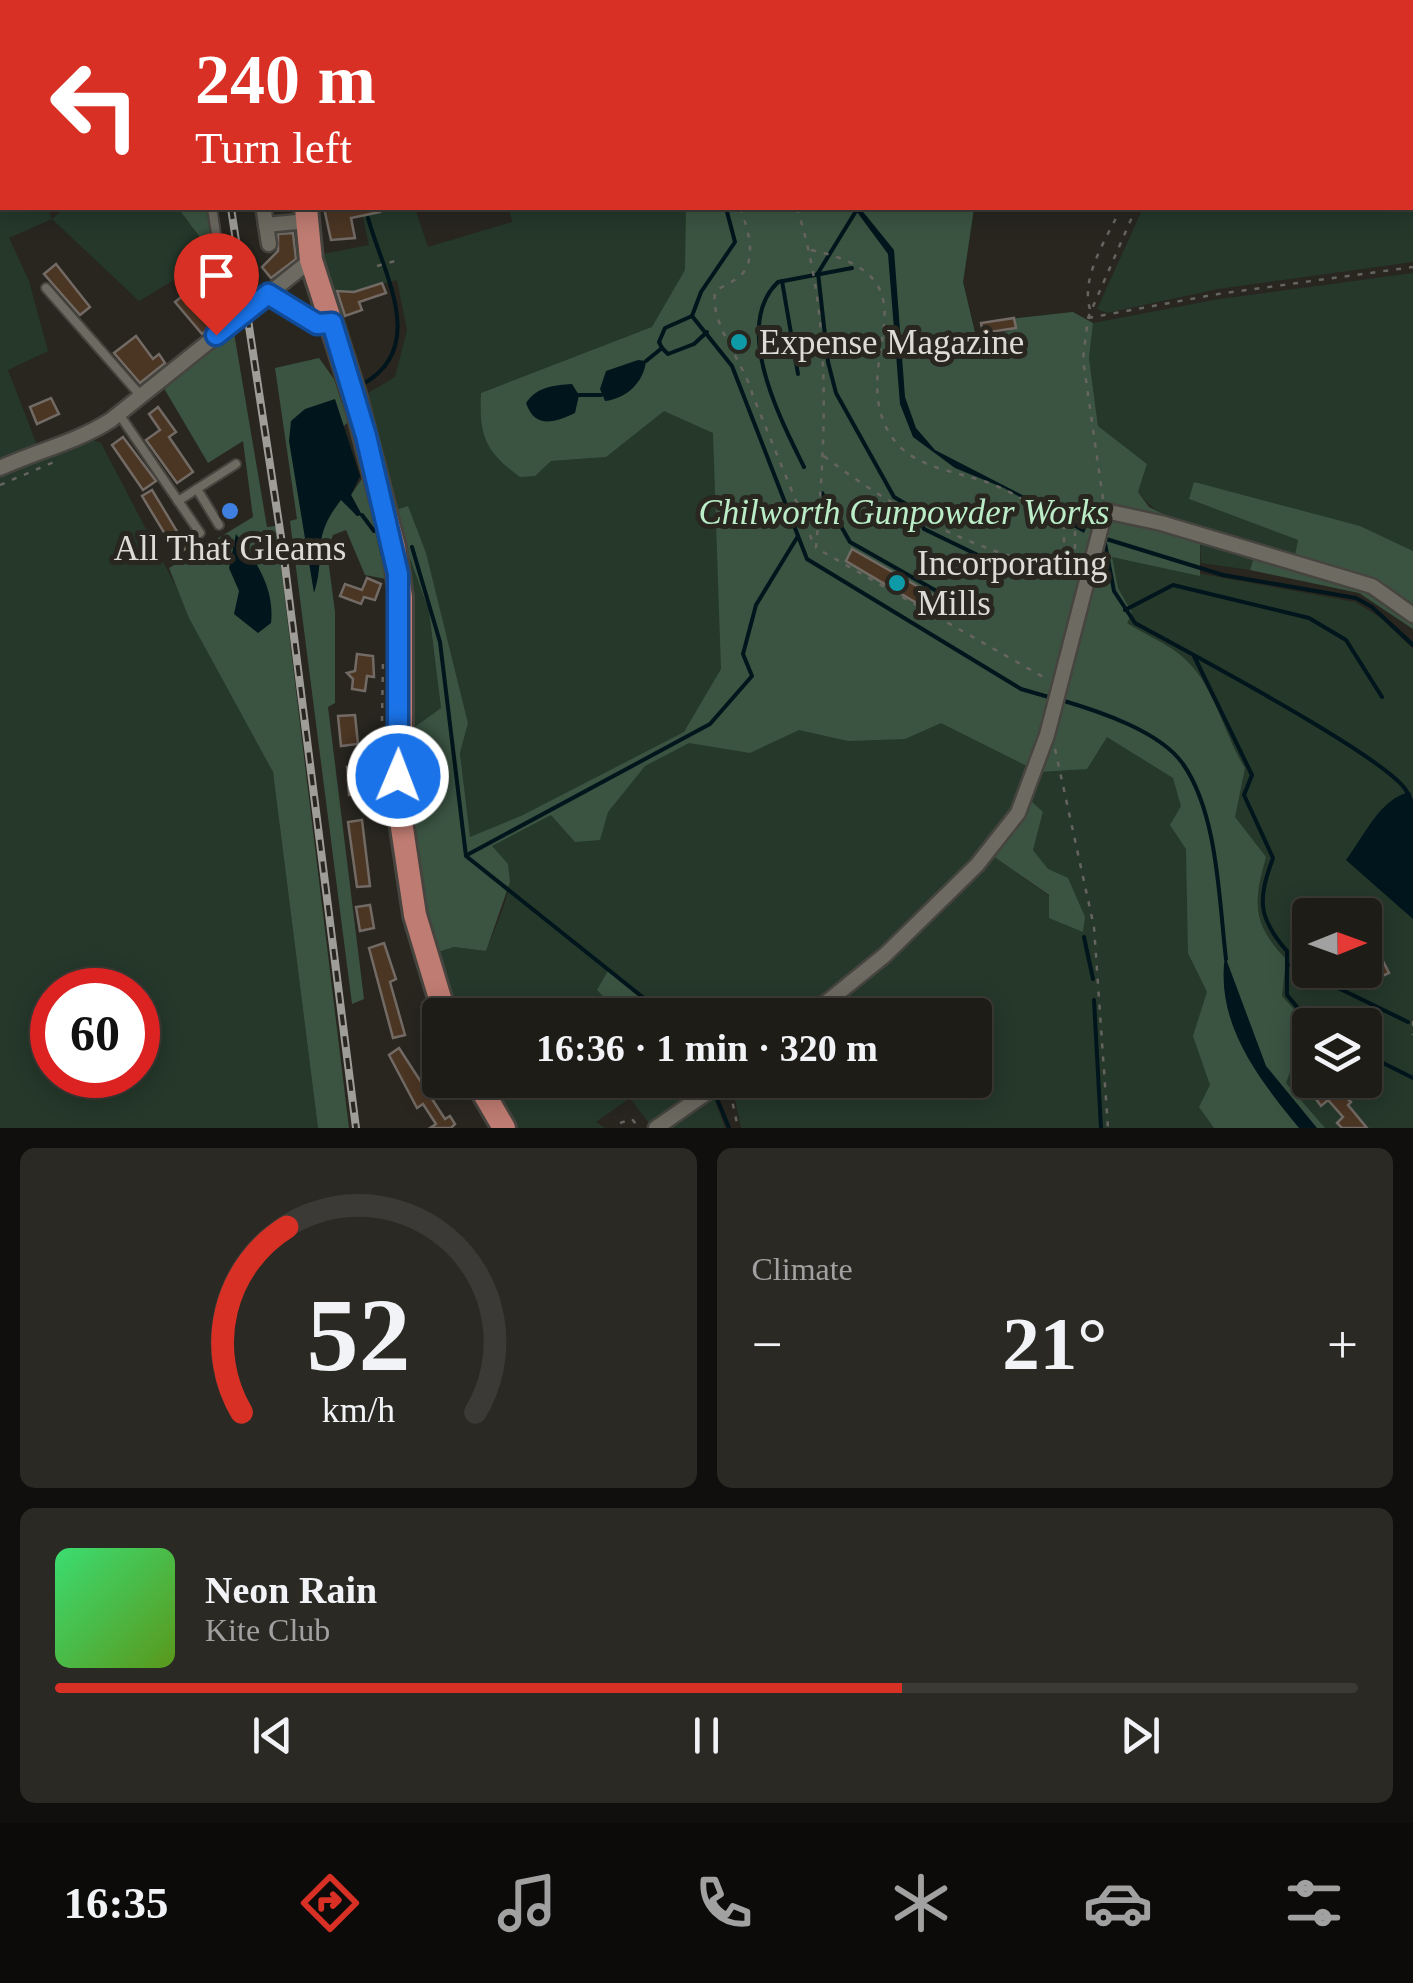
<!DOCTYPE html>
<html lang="en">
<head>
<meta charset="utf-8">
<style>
	body { margin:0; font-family:"Times New Roman",serif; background:#2b2924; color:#f1f3f6; height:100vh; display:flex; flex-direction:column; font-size:38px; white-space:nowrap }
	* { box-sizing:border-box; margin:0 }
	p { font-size:32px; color:#a1a1a1 }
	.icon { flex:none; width:55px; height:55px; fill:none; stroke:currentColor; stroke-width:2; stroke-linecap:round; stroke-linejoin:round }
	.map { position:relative; height:1128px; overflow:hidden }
	.side { display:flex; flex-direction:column; gap:20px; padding:20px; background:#100f0d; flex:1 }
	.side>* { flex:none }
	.guide { position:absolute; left:0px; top:0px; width:1415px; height:210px; box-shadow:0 5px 25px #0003,0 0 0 2px #3c3a36; background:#d93025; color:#fff; overflow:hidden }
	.needle { width:65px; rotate:89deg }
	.buttons { position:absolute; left:1292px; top:898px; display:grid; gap:20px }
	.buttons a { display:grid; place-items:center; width:90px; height:90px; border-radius:10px; background:#1e1c17; box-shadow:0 5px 25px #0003,0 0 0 2px #3c3a36; font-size:50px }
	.speed { position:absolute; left:30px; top:968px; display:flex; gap:20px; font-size:50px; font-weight:700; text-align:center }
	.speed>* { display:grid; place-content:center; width:130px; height:130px; border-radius:50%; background:#1e1c17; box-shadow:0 5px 25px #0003,0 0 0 2px #3c3a36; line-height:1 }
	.speed .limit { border:15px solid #d22; background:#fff; color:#111 }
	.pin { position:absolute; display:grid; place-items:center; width:85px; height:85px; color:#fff; margin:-102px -42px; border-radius:50% 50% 50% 0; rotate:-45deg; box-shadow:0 0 10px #0007 }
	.pin .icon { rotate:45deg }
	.me { position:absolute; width:110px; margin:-55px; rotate:1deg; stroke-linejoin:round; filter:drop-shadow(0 0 8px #0008) }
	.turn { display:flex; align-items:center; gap:35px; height:210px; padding:0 30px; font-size:45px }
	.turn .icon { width:130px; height:130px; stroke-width:2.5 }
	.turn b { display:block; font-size:70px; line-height:85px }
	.big { font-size:75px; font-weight:700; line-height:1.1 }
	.side .tile { flex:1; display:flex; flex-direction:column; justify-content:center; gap:15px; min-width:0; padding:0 35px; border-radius:15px; background:#2b2924 }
	.side .dial { align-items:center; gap:0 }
	.dial svg { height:260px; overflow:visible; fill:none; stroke:#3c3a36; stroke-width:7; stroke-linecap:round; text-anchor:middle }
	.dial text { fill:#f1f3f6; stroke:none }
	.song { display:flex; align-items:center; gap:30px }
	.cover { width:120px; height:120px; border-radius:15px; background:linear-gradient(135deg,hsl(140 70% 55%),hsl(90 70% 35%)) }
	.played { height:10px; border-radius:5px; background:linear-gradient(90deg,#d93025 65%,#3c3a36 65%) }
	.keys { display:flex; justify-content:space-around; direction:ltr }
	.heat { display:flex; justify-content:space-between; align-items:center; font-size:55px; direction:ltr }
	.side .tiles { flex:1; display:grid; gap:20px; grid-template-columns:1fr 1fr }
	.tile:last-child { grid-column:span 2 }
	.trip { position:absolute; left:422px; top:998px; width:570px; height:100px; border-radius:10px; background:#1e1c17; box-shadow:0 5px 25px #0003,0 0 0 2px #3c3a36; font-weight:700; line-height:100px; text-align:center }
	.dock { display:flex; height:160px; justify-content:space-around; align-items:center; background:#0c0b09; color:#a1a1a1 }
	.dock .icon { width:70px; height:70px }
	.dock .on { color:#d93025 }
	.dock b { font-size:45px; color:#f1f3f6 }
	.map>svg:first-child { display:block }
</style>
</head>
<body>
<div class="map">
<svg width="1413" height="1128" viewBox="0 0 1413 1128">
	<rect width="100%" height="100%" fill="#28261f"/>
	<!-- green -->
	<g fill="#25382a" fill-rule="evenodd">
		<path d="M 0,0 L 8,2 L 2,2 L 2,208 L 48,208 L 52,219 L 64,208 L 178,208 L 214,256 L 139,301 L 52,219 L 9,238 L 29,281 L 48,351 L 8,370 L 39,450 L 86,437 L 101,443 L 273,772 L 318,1128 L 0,1128 ZM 52,990 L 138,990 L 138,1075 L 52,1075 Z"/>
		<path d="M 1221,0 L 1413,0 L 1413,262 L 1218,289 L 1107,313 L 1097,309 L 1143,208 L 1412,208 L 1412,2 Z"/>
		<path d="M 361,208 L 415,208 L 428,247 L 512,222 L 509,208 L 974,208 L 963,282 L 976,337 L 1009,331 L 1010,319 L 1073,312 L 1071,338 L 1088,435 L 1175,569 L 1355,602 L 1381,618 L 1413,649 L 1413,1128 L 741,1128 L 731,1080 L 975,1080 L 975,1015 L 817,1015 L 902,946 L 993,856 L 1049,896 L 1082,931 L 1033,849 L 1043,813 L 1013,811 L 986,851 L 882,951 L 801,1015 L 457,1015 L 435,953 L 454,947 L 486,951 C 504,903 533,862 470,838 L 460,753 L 468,723 L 447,637 L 393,511 L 368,393 L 395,377 L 407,330 L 397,280 L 354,292 L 333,292 L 323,259 L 323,254 L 369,245 ZM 652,328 L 606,457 L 551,461 L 481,393 ZM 1310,915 L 1365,915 L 1365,970 L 1310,970 ZM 1310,1025 L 1365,1025 L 1365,1080 L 1310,1080 Z"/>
		<path d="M 1413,273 L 1413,551 L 1359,526 L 1189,499 L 1298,540 L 1296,556 C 1245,540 1172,537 1138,492 L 1147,464 L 1098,426 L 1089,358 L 1093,323 L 1219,299 Z"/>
		<path d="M 1200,540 L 1254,557 L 1250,570 L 1201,563 Z"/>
		<path d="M 408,550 L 429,611 L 441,708 L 409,731 Z"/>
		<path d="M 487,1080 L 716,1080 L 651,1126 L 630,1098 L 596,1122 L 605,1128 L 517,1128 Z"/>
		<path d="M 713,1095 L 725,1128 L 663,1128 Z"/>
	</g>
	<!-- forest -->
	<g fill="#3b5442">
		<path d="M 628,0 L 950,0 L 950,2 L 629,2 Z"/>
		<path d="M 178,208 L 218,208 L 231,308 L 227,319 L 214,256 Z"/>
		<path d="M 686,208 L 974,208 L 963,282 L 976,337 L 1009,331 L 1010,319 L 1073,312 L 1093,323 L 1089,358 L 1098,426 L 1147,464 L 1138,492 L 1149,507 L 1200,532 L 1200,576 L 1112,557 L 1118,588 L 1132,613 L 1127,623 C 1146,635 1173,646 1188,662 C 1216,690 1224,735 1245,768 L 1235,817 L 1266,857 C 1253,903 1252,924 1286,959 L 1282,996 L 1308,1025 L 1286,1083 L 1325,1128 L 1214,1128 L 1199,1107 L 1210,1085 L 1193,1036 L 1207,992 L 1188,953 L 1186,849 L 1170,825 L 1181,806 L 1173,778 L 1107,737 L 1087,769 L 1039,772 L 941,723 L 905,739 L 848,741 L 799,730 L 750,753 L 689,743 L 645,766 L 608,812 L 600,840 L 575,842 L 551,815 L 492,846 L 508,864 L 510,882 L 486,951 L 454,947 L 435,953 L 407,812 L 409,731 L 441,708 L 429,611 L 393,511 L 408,506 L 426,553 L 468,723 L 460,753 L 470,837 L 523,815 L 684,732 L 721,669 L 713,433 L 664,411 L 606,457 L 551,461 L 535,476 L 520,477 C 485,451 479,436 481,393 L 652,327 L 685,270 Z"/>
		<path d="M 232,321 L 267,527 L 276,526 L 349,1128 L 318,1128 L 273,772 L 189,618 L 169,568 L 253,517 L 243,441 L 208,463 L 165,390 L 172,371 Z"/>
		<path d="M 319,358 L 334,379 L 348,422 L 312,457 L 357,516 L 361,514 L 351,495 L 363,477 L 386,579 L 365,575 L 346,530 L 333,535 L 327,551 L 335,612 L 335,703 L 328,707 L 364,999 L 352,1004 L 290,521 L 297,519 L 275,368 Z"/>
		<path d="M 1194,482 L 1360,526 L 1413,551 L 1413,629 L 1359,593 L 1250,570 L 1258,544 L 1295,556 L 1298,540 L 1189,499 Z"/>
		<path d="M 1029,799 L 1043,812 L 1033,850 L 1048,869 L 1068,878 L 1085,917 L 1083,932 L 1049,918 L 1049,895 L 993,856 L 1015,831 Z"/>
		<path d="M 608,971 L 659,1014 L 658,1015 L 622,1015 L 597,990 Z"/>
	</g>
	<!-- water -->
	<g fill="#00151c">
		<path d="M 854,208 L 860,208 L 894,250 L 905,397 L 916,428 L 935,450 L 1086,528 L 1084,533 L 1004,488 L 955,468 L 913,437 L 900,404 L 888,254 Z"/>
		<path d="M 638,360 L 646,361 C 644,382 626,399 605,401 L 600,389 L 606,371 Z"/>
		<path d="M 572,384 L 579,395 L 575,413 C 554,423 535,429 526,403 C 536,387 554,385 572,384 Z"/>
		<path d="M 335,399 L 360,476 L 351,495 L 362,515 L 357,516 L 341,500 C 309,541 327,553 314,593 L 289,441 L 291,421 L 305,409 Z"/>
		<path d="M 236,534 C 256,561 275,588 271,623 L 258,633 L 234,614 L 239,591 L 229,568 Z"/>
		<path d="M 1410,792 L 1413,800 L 1413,919 L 1346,860 C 1363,838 1380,798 1410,792 Z"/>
		<path d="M 1225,956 L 1266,1066 L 1317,1128 L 1299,1128 C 1259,1079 1215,1024 1225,956 Z"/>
	</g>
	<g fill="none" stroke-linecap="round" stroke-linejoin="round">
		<!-- stream -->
		<g stroke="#00151c" stroke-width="4">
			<path d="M 671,0 L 672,2"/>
			<path d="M 726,208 L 735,242 L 701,292 L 692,316 L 732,366 L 807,559 L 1021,689 L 1052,698"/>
			<path d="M 856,211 L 818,273 L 828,362 L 836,393 L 894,497 L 918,511 L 924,529 L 1017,574"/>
			<path d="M 782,281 L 798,374"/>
			<path d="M 662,348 L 668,354 L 694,344 L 707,332"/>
			<path d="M 646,361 L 662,348 L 659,342 L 665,328 L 692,316"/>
			<path d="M 363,384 C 429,347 383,273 368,218"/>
			<path d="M 579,395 L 601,395"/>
			<path d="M 804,467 C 782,422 731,327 778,282 L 852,268"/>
			<path d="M 822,493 L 850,542 L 963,606"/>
			<path d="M 362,515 L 374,531"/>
			<path d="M 1103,538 L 1223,575 L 1356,598 L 1372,607 L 1413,645"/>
			<path d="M 1104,538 L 1114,591 L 1135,623 C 1180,648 1391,759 1407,792"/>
			<path d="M 412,547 L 440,642 L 466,856 L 665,1015"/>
			<path d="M 1125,610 L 1173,585 L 1309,618 L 1346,640 L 1382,697"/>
			<path d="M 1194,656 L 1252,775 L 1244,795 L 1273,858 C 1258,899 1257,917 1287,951 L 1287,995 L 1312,1025"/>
			<path d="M 1061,700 C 1098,711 1160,731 1183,764 C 1218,814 1219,901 1226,959"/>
			<path d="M 467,855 L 710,724 L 752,676 L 743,654 L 756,605 L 798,536"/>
			<path d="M 1084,937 L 1093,979"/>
			<path d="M 1291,965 L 1408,1022"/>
			<path d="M 1094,1000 L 1101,1128"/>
			<path d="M 1365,1054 L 1413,1078"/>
			<path d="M 715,1094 L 729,1128"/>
		</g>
	</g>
	<!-- building -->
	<g fill="#4b3523" stroke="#726a64" stroke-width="2.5">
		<path d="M 324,208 L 380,208 L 380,212 L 351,218 L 355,238 L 331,240 Z"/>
		<path d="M 293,233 L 296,259 L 271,278 L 262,267 L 278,251 L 278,234 Z"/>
		<path d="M 56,264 L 90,307 L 80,315 L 44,274 Z"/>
		<path d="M 382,283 L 386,293 L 359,302 L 362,310 L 345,316 L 337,291 L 354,292 Z"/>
		<path d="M 190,290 L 217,322 L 202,334 L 175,302 Z"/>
		<path d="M 1014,318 L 1016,328 L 983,333 L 981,323 Z"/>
		<path d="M 136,336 L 153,359 L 159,354 L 165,363 L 140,383 L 114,353 Z"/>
		<path d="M 51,398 L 59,414 L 37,424 L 30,407 Z"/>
		<path d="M 158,407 L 176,432 L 169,437 L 193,472 L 177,483 L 146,440 L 160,430 L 149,414 Z"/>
		<path d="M 123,437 L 156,481 L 143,490 L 112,445 Z"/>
		<path d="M 152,490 L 187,548 L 177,554 L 142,496 Z"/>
		<path d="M 852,549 L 950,605 L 942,618 L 846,561 Z"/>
		<path d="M 367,578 L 381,584 L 375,600 L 364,597 L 361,604 L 340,596 L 345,584 L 362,590 Z"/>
		<path d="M 357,654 L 373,656 L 374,677 L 367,676 L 365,691 L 352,689 L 353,679 L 347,673 L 355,671 Z"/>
		<path d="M 355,715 L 358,744 L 341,746 L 338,716 Z"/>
		<path d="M 359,766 L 362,794 L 349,795 L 347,767 Z"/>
		<path d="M 362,820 L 370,886 L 357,887 L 348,822 Z"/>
		<path d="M 370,905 L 374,928 L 360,931 L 356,907 Z"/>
		<path d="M 384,943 L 396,979 L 390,982 L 405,1035 L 393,1038 L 369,948 Z"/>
		<path d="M 1376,947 L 1389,973 L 1372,981 L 1365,953 Z"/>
		<path d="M 399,1048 L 445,1119 L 450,1116 L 455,1124 L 451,1128 L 430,1128 L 436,1124 L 423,1104 L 417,1108 L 389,1055 Z"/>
		<path d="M 1310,1062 L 1310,1080 L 1328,1080 L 1351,1102 L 1348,1105 L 1367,1128 L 1342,1128 L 1337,1123 L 1343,1117 L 1328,1100 L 1321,1106 L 1297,1073 Z"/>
	</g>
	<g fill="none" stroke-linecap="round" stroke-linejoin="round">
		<!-- service casing -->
		<g stroke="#46443e" stroke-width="12">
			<g id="service">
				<path d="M 212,208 L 228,309 L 236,318"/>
				<path d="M 46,288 L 141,396"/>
				<path d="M 119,414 L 200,533"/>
				<path d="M 197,489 L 219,525"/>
				<path d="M 178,501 L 236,464"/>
			</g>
		</g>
		<!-- minor casing -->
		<g stroke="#46443e" stroke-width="19">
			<g id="minor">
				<path d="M 264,211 L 266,225 L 307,221"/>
				<path d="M 266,225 L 269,244"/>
				<path d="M 268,294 L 317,324 L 331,323"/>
				<path d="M 0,468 C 37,451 77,442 111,420 L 311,260"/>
				<path d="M 811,1015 L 885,955 L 977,865 L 1018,813 L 1047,735 L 1105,511 L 1161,523 L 1372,586 L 1413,615"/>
				<path d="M 656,1128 L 725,1080"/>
			</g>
		</g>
		<!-- primary casing -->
		<g stroke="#46443e" stroke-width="28">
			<g id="primary">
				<path d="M 303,2 L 303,0"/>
				<path d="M 306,208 L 311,260 L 354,394 L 394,547 L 401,597 L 401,821 L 415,915 L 445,1015"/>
				<path d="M 476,1080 L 504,1128"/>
			</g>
		</g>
		<!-- path -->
		<g stroke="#66645e" stroke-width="2.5" stroke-dasharray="5 8" stroke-linecap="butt">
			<path d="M 408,0 L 413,2"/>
			<path d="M 707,0 L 708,2"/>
			<path d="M 654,2 L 654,0"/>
			<path d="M 729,2 L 730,0"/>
			<path d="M 1200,2 L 1201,0"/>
			<path d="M 1214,2 L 1214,0"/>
			<path d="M 740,208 C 747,226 757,255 743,273 C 735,282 723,285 715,292 C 710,325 744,362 753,396 L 814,545"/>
			<path d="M 797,208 C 832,317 826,435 816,548 L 1045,678"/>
			<path d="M 811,250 C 943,278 849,355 887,429 C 909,471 956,469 994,485 C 1016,494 1035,507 1056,518 L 1064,524 L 1064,563"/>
			<path d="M 377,266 L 395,261"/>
			<path d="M 1090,309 C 1080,277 1108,236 1121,208"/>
			<path d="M 1088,318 L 1218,294 L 1413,267"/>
			<path d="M 824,456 C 882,501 946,536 1016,558 C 1036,565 1058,560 1078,566"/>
			<path d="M 0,485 L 54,462"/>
			<path d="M 1103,499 L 1083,359 L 1088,318 L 1136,208"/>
			<path d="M 1075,531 L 1075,564"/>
			<path d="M 382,721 L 383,660"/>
			<path d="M 1055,749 L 1094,927 L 1108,1128"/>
			<path d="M 1413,1021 L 1413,1035"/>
			<path d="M 730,1091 L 738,1128"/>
			<path d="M 620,1123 L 632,1119 L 639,1128"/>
		</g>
		<!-- service -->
		<use href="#service" stroke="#6d6a61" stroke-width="8"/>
		<!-- minor -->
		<use href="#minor" stroke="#6d6a61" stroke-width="14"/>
		<!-- primary -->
		<use href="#primary" stroke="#bf7c72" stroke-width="22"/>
		<!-- rail casing -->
		<g stroke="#9f9d97" stroke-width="8">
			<g id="rail">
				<path d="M 205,0 L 205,2"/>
				<path d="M 231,208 L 283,550 L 356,1128"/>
			</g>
		</g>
		<!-- rail -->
		<use href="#rail" stroke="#28261f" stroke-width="4" stroke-dasharray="11" stroke-linecap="butt"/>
	</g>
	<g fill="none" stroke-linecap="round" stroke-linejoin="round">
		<!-- route casing -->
		<g stroke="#114b97" stroke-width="25">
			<path id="route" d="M 216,335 L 268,294 L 317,324 L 332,323 L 366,436 L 398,574 L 398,776"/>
		</g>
		<!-- route -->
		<use href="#route" stroke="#1a73e8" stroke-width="18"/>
	</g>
	<!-- markers -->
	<g fill="#0f9aa8" stroke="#28261f" stroke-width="4">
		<circle cx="739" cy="342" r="10"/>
		<circle cx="897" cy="583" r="10"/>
	</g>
	<circle fill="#3f7fe0" stroke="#28261f" stroke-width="4" cx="230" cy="511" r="10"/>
	<g text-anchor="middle" stroke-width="10" stroke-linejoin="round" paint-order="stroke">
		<!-- poi labels -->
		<g font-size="35" fill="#dddbd6" stroke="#28261f" text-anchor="start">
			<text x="759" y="354">Expense Magazine</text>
			<text x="230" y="560" text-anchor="middle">All That Gleams</text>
			<text x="917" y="575">Incorporating<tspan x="917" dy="40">Mills</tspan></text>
		</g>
		<!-- park labels -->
		<g font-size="35" font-style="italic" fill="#bbeec8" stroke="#28261f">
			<text x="904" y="524">Chilworth Gunpowder Works</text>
		</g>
	</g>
</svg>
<div class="buttons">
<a><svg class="needle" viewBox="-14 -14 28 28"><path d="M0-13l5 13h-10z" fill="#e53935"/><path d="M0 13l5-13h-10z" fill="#a1a1a1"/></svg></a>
<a><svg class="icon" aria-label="layers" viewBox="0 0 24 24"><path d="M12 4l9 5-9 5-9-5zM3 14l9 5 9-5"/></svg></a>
</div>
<div class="speed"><div class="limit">60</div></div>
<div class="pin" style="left:216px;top:335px;background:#d93025"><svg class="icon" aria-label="arrive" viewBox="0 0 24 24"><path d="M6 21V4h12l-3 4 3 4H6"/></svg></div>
<svg class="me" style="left:398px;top:776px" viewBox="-20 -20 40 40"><circle r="17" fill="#1a73e8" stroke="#fff" stroke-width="3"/><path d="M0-11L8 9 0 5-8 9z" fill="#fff"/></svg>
<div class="trip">16:36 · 1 min · 320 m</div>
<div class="guide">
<div class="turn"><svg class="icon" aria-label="left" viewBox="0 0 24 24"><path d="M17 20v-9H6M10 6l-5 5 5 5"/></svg><div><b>240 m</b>Turn left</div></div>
</div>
</div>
<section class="side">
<div class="tiles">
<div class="tile dial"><svg viewBox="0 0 100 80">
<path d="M14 69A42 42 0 1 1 86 69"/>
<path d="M14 69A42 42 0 0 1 28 12" stroke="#d93025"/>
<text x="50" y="56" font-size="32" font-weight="700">52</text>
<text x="50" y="72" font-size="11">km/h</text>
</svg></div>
<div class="tile"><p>Climate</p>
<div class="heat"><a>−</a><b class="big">21°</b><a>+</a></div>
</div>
<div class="tile">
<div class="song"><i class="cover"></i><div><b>Neon Rain</b><p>Kite Club</p></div></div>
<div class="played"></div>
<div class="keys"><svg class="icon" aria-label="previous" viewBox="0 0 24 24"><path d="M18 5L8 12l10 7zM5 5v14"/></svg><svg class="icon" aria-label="pause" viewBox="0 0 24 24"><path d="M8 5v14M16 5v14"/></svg><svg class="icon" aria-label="next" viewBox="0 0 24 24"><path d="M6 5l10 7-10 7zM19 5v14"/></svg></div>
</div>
</div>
</section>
<nav class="dock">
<b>16:35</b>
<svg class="icon on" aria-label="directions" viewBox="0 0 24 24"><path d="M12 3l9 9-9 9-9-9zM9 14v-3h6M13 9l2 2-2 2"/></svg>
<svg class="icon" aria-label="music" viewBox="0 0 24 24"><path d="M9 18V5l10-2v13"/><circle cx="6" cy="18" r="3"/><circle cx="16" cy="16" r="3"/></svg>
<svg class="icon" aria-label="phone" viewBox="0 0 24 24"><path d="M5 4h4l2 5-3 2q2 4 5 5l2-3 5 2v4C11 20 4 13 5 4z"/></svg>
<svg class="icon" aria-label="climate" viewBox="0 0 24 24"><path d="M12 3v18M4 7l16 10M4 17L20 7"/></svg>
<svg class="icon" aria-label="car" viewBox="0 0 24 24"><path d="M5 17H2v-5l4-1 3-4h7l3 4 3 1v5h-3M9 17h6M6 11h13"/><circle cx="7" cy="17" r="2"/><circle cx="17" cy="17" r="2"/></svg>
<svg class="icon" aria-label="filters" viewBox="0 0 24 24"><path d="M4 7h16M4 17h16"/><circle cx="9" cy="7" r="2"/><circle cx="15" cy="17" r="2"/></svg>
</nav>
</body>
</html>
